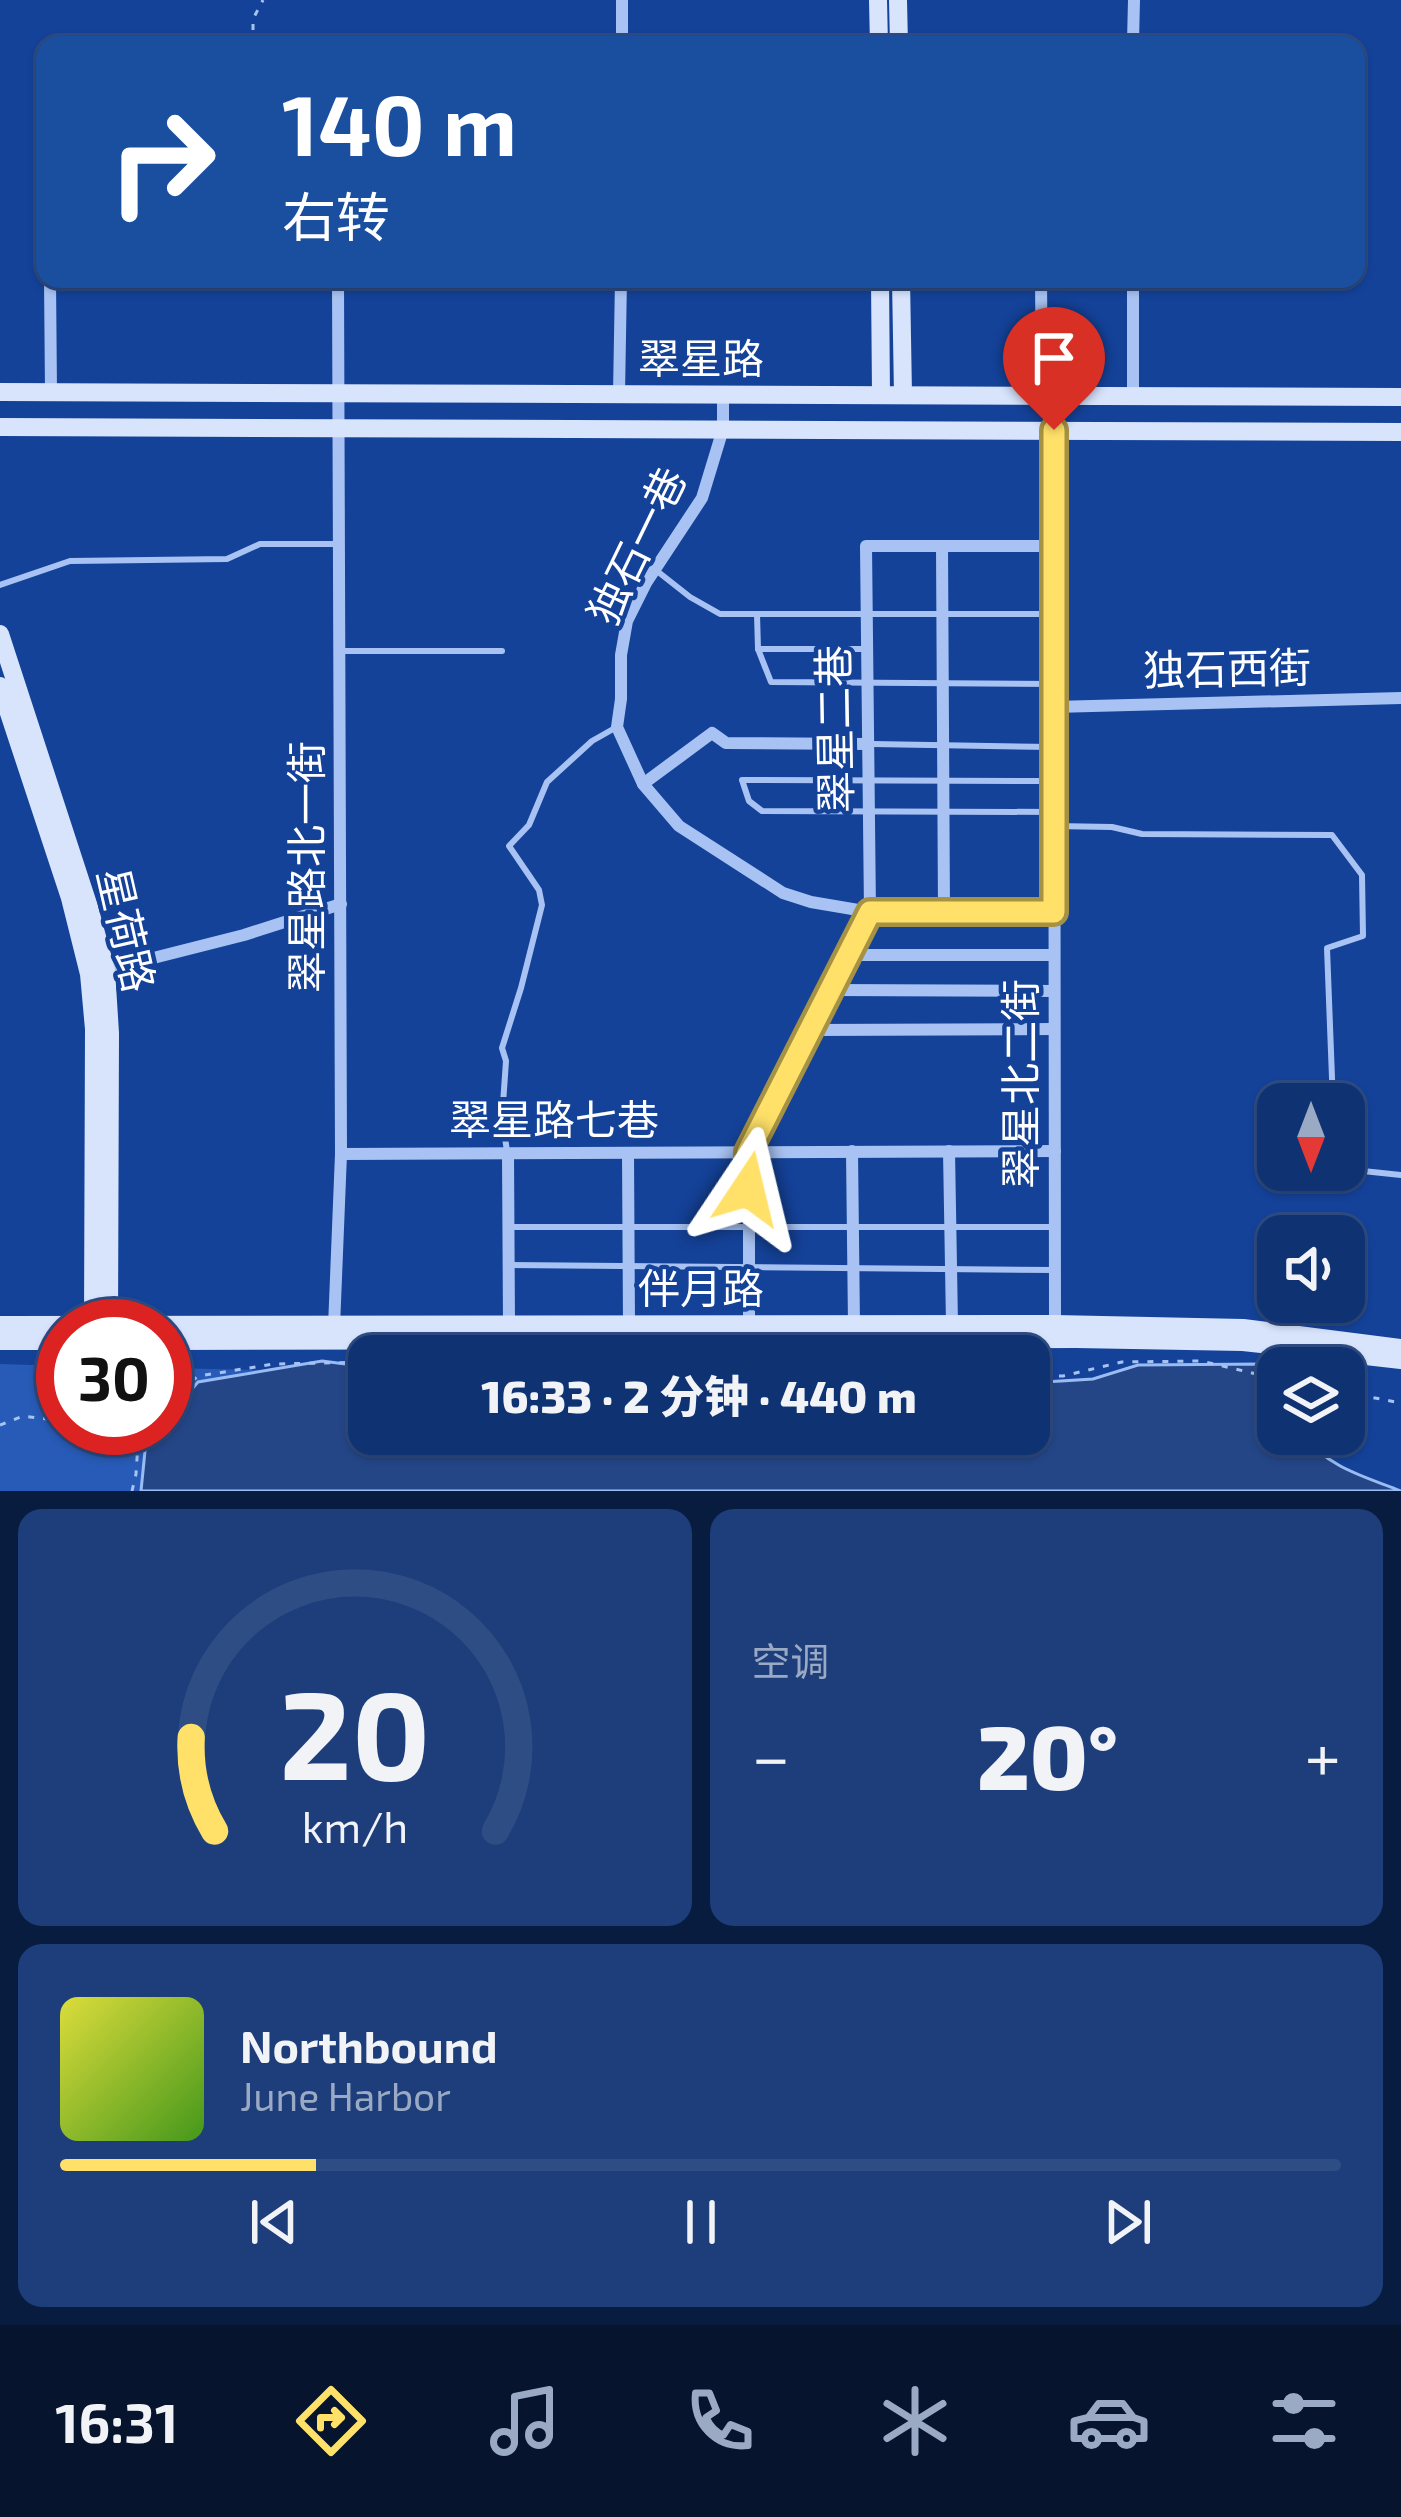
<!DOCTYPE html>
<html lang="zh">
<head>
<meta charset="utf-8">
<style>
	body { margin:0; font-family:"Exo 2","Noto Sans SC",sans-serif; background:#1d3e7b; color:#f1f3f6; height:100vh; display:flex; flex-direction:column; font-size:45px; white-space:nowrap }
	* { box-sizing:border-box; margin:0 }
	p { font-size:39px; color:#9baac4 }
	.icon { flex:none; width:66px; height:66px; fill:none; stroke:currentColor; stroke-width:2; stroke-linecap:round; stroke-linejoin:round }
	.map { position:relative; height:1491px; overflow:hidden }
	.drawer { display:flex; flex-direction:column; gap:18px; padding:18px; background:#081c3f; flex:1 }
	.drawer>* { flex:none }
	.guide { position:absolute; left:36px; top:36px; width:1329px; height:252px; border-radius:24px; box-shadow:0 3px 9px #0004,0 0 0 3px #2f4d85; background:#1a4fa0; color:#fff; overflow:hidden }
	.needle { width:78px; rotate:180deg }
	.fabs { position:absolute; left:1257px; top:1083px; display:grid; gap:24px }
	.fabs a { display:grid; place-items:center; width:108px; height:108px; border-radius:24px; background:#0f3273; box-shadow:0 3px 9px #0004,0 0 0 3px #2f4d85; font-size:60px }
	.speed { position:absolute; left:36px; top:1299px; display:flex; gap:24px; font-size:60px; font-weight:700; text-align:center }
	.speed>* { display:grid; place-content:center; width:156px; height:156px; border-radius:50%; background:#0f3273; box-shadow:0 3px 9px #0004,0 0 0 3px #2f4d85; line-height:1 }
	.speed .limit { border:18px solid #d22; background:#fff; color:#111 }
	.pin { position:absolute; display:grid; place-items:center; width:102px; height:102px; color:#fff; margin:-123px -51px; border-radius:50% 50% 50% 0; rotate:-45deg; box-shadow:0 0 12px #0007 }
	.pin .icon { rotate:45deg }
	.me { position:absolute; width:132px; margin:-66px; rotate:10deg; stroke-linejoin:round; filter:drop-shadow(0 0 9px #0008) }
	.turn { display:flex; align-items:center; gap:42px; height:252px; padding:0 48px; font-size:54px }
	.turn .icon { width:156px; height:156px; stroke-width:2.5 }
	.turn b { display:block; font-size:84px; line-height:102px }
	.big { font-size:90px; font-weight:800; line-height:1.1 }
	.drawer .card { flex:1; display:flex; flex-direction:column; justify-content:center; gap:18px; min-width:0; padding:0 42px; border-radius:24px; background:#1d3e7b }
	.drawer .dial { align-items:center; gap:0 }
	.dial svg { height:312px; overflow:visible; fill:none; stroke:#2f4d85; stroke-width:7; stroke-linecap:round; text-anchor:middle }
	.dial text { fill:#f1f3f6; stroke:none }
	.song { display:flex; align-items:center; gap:36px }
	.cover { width:144px; height:144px; border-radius:18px; background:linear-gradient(135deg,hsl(60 70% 55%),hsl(100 70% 35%)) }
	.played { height:12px; border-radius:6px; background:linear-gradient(90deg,#ffe169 20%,#2f4d85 20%) }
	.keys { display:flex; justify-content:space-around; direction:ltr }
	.heat { display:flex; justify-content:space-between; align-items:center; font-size:66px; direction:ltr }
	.drawer .tiles { flex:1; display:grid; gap:18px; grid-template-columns:1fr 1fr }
	.card:last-child { grid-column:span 2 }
	.trip { position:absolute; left:348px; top:1335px; width:702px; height:120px; border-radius:24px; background:#0f3273; box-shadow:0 3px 9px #0004,0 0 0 3px #2f4d85; font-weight:800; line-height:120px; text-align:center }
	.menu { display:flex; height:192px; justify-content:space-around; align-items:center; background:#06142e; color:#9baac4 }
	.menu .icon { width:84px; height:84px }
	.menu .on { color:#ffe169 }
	.menu b { font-size:54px; color:#f1f3f6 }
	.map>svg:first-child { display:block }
</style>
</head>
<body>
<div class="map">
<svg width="1401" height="1491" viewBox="0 0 1401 1491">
	<rect width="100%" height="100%" fill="#144299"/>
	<!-- green -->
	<g fill="#285bb7">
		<path d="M 0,1364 L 63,1366 L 63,1428 L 161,1428 L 145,1451 L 141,1491 L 0,1491 Z"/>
		<path d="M 165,1368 L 260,1370 L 198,1383 L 165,1423 Z"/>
	</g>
	<!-- water -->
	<path fill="#244687" stroke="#9abcf5" stroke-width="3" d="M 322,1361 L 369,1367 L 369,1434 L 1029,1434 L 1029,1383 L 1093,1379 L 1138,1365 L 1263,1364 C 1282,1385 1278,1407 1278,1434 L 1302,1434 C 1328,1468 1366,1477 1401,1491 L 141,1491 L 145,1451 L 161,1428 L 165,1428 L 165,1423 L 173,1411 L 198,1382 Z"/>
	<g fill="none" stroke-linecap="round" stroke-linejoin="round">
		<!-- path -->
		<g stroke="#a8c3f3" stroke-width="3" stroke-dasharray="6 9" stroke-linecap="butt">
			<path d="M 253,45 L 253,19 L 263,0"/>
			<path d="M 1029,1376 L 1063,1376 L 1122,1362 L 1201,1361 L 1278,1379"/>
			<path d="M 165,1388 L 176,1391 L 199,1376 L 274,1364 L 369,1362"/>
			<path d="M 1344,1392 L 1401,1403"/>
			<path d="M 0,1425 L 23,1416 L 63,1421"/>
			<path d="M 99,1428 L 136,1450"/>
			<path d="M 132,1491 L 136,1474 L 139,1428"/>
		</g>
		<!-- lane -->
		<g stroke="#a8c3f3" stroke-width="6">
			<path d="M 657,571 L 690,597 L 720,614 L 1054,614"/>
			<path d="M 0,585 L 70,561 L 227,559 L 260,544 L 336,544"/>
			<path d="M 757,614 L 758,649 L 771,682 L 1054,684"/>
			<path d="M 758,649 L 864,649"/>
			<path d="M 340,651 L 502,651"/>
			<path d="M 872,744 L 1051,747"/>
			<path d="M 1054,781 L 742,780 L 749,801 L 762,811 L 1054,812"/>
			<path d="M 1054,826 L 1112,827 L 1142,834 L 1332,835 L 1362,875 L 1363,936 L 1327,948 L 1333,1104"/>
			<path d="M 507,1151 L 502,1118 L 506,1061 L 502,1048 L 521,988 L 542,905 L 539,890 L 509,846 L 529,825 L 547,782 L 592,741 L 615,728"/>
			<path d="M 1344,1169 L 1401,1175"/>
			<path d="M 509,1227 L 1055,1227"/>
			<path d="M 509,1265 L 1055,1270"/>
		</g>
		<!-- street -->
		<g stroke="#a8c3f3" stroke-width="12">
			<path d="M 622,0 L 622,45"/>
			<path d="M 899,41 L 1133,42 L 1134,0"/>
			<path d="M 50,279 L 51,392"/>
			<path d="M 1041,279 L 1042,396"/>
			<path d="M 1133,279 L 1133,396"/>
			<path d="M 619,394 L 621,279"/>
			<path d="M 723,395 L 723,429 L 702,498 L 646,583 L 627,621 L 621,655 L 621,699 L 617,727 L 643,784 L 679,826 L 783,893 L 811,902 L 870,912 L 1054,912"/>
			<path d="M 1054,396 L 1055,1326"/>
			<path d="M 942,546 L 944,912"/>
			<path d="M 1054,707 L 1401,698"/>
			<path d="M 643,784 L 712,733 L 726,743 L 869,744"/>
			<path d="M 848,955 L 1054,955"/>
			<path d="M 106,970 L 244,935 L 341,904"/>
			<path d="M 830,990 L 1054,991"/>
			<path d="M 810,1030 L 1054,1029"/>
			<path d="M 852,1151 L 854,1325"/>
			<path d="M 949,1151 L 952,1324"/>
			<path d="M 628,1153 L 629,1325"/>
			<path d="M 341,1154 L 1055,1151"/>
			<path d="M 508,1154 L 509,1325"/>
			<path d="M 749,1325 L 749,1152 L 870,912 L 866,546 L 1054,546"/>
			<path d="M 334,1327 L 341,1154 L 338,279"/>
		</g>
		<!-- secondary -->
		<g stroke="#d7e4fc" stroke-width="18">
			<path d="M 878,0 L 879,45"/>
			<path d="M 898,0 L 899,45"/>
			<path d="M 880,279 L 881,395"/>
			<path d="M 901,279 L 903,395"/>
			<path d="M 0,392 L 1401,397"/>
			<path d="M 0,427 L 1401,432"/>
			<path d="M 0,634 L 89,907 L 106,970 L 110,1033 L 109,1326"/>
			<path d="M 0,686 L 70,898 L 89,974 L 94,1029 L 93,1326"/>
			<path d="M 0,1325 L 1055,1324 L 1243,1328 L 1401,1348"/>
			<path d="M 0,1341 L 63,1341"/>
			<path d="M 165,1341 L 1076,1339 L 1243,1342 L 1401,1360"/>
		</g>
	</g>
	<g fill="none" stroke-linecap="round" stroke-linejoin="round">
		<!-- route casing -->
		<g stroke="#a69244" stroke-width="30">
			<path id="route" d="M 748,1189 L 748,1152 L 870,912 L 1054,912 L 1054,430"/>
		</g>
		<!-- route -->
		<use href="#route" stroke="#ffe169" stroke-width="21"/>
	</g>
	<g text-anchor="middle" stroke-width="9" stroke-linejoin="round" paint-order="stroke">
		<!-- street labels -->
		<g font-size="42" fill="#fff" stroke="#144299">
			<text x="701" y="374">翠星路</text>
			<text transform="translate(637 546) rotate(-64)" y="15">独石一巷</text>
			<text transform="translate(1227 669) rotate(-1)" y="15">独石西街</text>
			<text transform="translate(835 729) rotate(-91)" y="15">翠星二巷</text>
			<text transform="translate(307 867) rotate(-90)" y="15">翠星路北一街</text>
			<text transform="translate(126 930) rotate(77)" y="15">星荷路</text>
			<text transform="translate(1021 1084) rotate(-90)" y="15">翠星北二街</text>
			<text x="554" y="1135">翠星路七巷</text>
			<text x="701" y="1304">伴月路</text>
		</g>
	</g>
</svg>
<div class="fabs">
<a><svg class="needle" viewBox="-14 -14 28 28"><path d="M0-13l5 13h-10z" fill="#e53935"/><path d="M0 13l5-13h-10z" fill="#9baac4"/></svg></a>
<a><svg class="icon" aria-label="sound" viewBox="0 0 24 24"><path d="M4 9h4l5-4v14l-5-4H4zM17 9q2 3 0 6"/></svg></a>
<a><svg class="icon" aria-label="layers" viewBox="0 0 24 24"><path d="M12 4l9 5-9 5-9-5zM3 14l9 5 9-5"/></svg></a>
</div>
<div class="speed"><div class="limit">30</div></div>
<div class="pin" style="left:1054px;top:430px;background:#d93025"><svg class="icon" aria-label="arrive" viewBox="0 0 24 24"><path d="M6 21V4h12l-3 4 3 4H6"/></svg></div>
<svg class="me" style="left:748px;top:1189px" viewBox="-20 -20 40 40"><path d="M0-17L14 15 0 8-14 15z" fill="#ffe169" stroke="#fff" stroke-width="4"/></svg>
<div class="trip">16:33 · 2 分钟 · 440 m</div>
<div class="guide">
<div class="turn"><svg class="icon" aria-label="right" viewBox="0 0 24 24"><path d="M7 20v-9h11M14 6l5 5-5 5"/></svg><div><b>140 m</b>右转</div></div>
</div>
</div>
<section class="drawer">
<div class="tiles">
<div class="card dial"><svg viewBox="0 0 100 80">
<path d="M14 69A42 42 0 1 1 86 69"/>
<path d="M14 69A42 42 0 0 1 8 45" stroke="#ffe169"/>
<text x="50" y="56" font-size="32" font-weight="700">20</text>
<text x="50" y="72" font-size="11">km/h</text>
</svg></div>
<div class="card"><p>空调</p>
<div class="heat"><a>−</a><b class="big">20°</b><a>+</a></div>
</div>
<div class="card">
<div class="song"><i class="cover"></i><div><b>Northbound</b><p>June Harbor</p></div></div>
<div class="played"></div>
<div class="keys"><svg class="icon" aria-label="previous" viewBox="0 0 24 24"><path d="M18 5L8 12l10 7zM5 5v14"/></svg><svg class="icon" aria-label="pause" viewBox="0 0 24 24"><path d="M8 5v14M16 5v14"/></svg><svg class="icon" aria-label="next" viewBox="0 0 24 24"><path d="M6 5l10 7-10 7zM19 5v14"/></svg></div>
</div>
</div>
</section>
<nav class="menu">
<b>16:31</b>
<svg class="icon on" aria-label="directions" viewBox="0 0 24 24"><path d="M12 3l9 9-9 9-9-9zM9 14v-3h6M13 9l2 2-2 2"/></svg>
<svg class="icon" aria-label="music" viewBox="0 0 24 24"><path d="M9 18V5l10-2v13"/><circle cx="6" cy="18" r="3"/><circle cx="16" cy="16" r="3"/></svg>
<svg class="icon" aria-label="phone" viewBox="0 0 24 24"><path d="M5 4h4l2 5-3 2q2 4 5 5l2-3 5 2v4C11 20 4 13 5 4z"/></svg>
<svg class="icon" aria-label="climate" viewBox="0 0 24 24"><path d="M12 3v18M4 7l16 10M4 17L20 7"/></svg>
<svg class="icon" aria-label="car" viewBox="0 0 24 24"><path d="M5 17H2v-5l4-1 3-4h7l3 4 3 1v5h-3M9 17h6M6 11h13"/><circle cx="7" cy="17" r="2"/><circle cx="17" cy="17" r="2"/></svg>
<svg class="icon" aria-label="filters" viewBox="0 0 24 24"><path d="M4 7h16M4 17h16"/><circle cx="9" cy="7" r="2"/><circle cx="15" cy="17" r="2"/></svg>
</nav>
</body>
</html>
